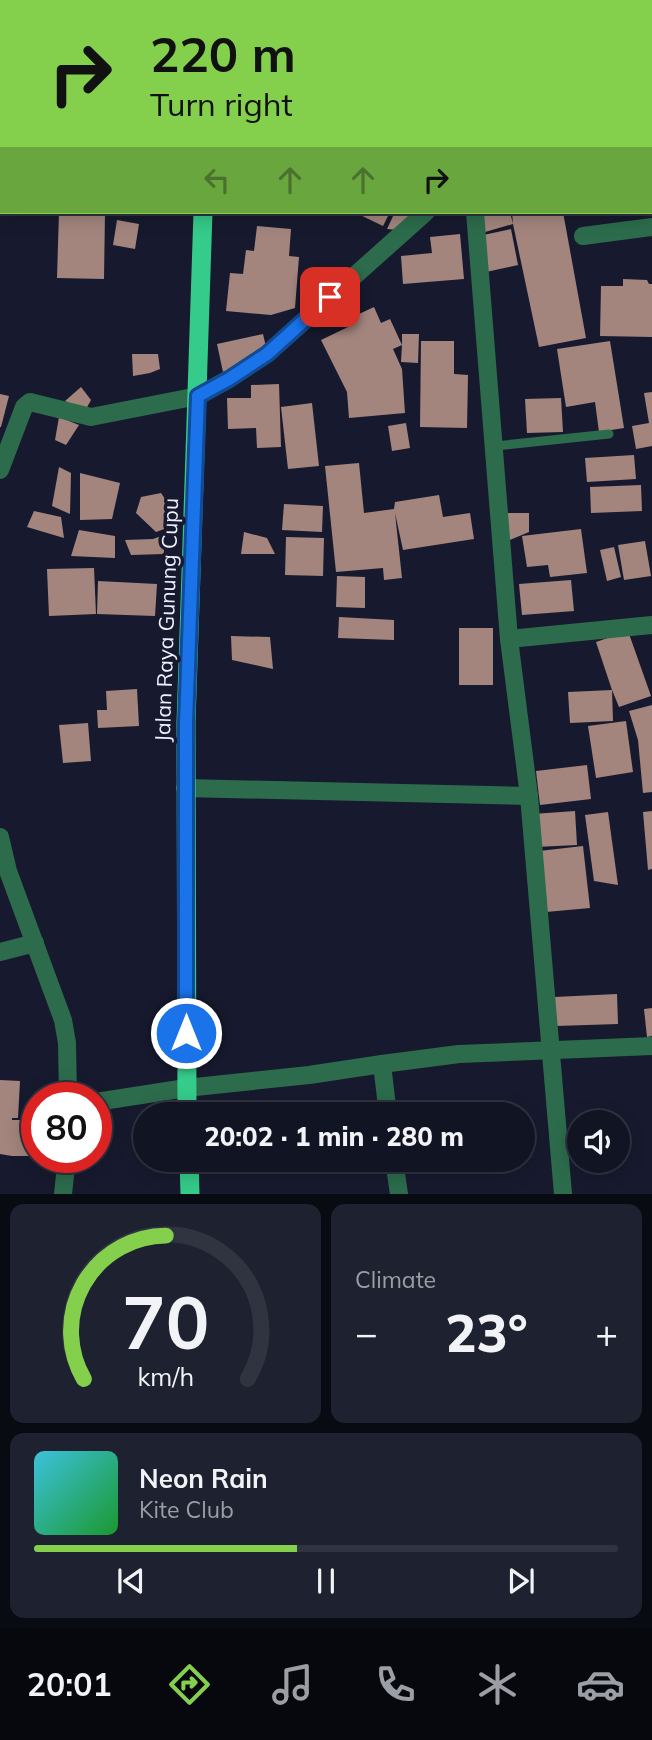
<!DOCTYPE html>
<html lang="en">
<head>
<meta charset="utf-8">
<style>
	body { margin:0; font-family:Mulish,sans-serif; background:#1e212f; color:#f1f3f6; height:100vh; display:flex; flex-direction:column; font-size:26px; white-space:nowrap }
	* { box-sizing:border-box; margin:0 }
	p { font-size:23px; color:#9c9ea5 }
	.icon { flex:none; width:38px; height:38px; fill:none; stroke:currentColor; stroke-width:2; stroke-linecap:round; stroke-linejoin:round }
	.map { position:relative; height:1194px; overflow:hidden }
	.drawer { display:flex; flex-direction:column; gap:10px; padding:10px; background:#090b13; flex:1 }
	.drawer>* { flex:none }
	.top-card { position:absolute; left:0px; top:0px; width:653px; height:214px; box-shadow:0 4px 18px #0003,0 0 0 2px #303340; background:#84d04d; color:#111; overflow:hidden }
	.buttons { position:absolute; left:567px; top:1110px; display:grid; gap:14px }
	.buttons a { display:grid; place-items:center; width:63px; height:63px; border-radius:50%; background:#111422; box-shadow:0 4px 18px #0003,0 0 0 2px #303340; font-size:35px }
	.speed { position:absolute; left:21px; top:1082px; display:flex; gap:14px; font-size:35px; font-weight:700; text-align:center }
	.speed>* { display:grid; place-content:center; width:91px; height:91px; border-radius:50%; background:#111422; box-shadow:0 4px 18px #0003,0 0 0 2px #303340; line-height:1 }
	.speed .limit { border:10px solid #d22; background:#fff; color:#111 }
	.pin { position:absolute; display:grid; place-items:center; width:60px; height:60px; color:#fff; margin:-30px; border-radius:14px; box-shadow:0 4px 10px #0006 }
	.me { position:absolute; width:77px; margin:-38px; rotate:0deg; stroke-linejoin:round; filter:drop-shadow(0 0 5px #0008) }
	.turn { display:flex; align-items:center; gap:24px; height:147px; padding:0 35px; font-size:32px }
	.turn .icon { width:91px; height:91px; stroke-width:2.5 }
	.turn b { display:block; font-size:49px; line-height:60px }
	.lanes { display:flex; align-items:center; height:66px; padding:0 35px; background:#0003; justify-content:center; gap:35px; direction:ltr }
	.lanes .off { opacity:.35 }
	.big { font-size:52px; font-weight:800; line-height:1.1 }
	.drawer .card { flex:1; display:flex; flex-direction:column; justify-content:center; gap:10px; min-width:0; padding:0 24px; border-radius:14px; background:#1e212f }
	.drawer .dial { align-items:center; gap:0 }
	.dial svg { height:182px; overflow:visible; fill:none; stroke:#303340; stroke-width:7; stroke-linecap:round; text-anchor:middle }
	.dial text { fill:#f1f3f6; stroke:none }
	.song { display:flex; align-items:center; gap:21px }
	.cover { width:84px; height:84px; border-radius:10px; background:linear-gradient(135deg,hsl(190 70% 55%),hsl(130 70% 35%)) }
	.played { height:7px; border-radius:4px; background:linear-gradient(90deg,#84d04d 45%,#303340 45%) }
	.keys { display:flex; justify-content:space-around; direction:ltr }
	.heat { display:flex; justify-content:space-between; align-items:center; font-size:38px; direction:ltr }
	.drawer .tiles { flex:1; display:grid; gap:10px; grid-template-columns:1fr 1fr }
	.card:last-child { grid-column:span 2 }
	.trip { position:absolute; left:133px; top:1102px; width:402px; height:70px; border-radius:35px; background:#111422; box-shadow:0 4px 18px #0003,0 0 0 2px #303340; font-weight:800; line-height:70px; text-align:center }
	.dock { display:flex; height:112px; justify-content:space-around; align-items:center; background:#07080e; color:#9c9ea5 }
	.dock .icon { width:49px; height:49px }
	.dock .on { color:#84d04d }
	.dock b { font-size:32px; color:#f1f3f6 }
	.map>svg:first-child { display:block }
</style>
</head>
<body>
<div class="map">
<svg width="652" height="1194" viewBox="0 0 652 1194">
	<rect width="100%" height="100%" fill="#171a2e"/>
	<!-- building -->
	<g fill="#a3857e">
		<path d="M 59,212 L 105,212 L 104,279 L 57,278 Z"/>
		<path d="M 354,212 L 390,212 L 383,226 Z"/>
		<path d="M 395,212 L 413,212 L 398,230 L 387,229 Z"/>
		<path d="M 479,212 L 510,212 L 513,224 L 512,212 L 563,212 L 586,338 L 539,347 L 513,224 L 485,232 Z"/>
		<path d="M 117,220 L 139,224 L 135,249 L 113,245 Z"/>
		<path d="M 257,226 L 291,229 L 289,256 L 299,257 L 295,308 L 271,315 L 226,311 L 230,273 L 243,274 L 246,250 L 254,251 Z"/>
		<path d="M 511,229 L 518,265 L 486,272 L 479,236 Z"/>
		<path d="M 460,234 L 464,279 L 403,284 L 401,256 L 432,253 L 430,237 Z"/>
		<path d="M 623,279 L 647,280 L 649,284 L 652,284 L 652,337 L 600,336 L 601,286 L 623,286 Z"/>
		<path d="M 374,307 L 381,323 L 390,319 L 402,345 L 402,334 L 419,334 L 418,363 L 401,362 L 402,345 L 393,349 L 402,369 L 405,413 L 349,418 L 347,392 L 321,340 L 348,327 L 357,315 Z"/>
		<path d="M 263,334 L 266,347 L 236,369 L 223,372 L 217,344 Z"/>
		<path d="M 421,341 L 454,341 L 454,374 L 468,375 L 467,428 L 420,427 Z"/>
		<path d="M 610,341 L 624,428 L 599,432 L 595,402 L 566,407 L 557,349 Z"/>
		<path d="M 132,354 L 158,354 L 160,369 L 150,373 L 133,376 Z"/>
		<path d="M 279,384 L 281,447 L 257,448 L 256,428 L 228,429 L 227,398 L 251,398 L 251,385 Z"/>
		<path d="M 81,387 L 91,400 L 85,411 L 65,401 Z"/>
		<path d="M 652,392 L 652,446 L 636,449 L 632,426 L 649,423 L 644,393 Z"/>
		<path d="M 0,394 L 9,396 L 1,427 L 0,427 Z"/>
		<path d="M 561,398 L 563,432 L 527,433 L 525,399 Z"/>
		<path d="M 312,403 L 319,466 L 288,469 L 281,407 Z"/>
		<path d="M 59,417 L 79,425 L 66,445 L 55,440 Z"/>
		<path d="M 406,423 L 410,448 L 392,451 L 388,426 Z"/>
		<path d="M 634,455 L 636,479 L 587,482 L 585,458 Z"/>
		<path d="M 359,463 L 364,513 L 394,509 L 395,502 L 439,495 L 443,517 L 470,513 L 474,539 L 403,550 L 395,513 L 402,578 L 384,580 L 383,568 L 336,572 L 325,466 Z"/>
		<path d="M 59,467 L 71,473 L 70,514 L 52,506 Z"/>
		<path d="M 80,473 L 120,483 L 112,519 L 80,520 Z"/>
		<path d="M 641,485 L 642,511 L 591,513 L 590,487 Z"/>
		<path d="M 161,493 L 167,502 L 173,526 L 156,532 L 136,513 L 141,497 Z"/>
		<path d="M 284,504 L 323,506 L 322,532 L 282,530 Z"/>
		<path d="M 34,511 L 61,517 L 64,538 L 27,527 Z"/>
		<path d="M 505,513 L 529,513 L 529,532 L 505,542 Z"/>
		<path d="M 581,529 L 587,573 L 550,577 L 548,565 L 527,567 L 522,536 Z"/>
		<path d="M 79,530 L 115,536 L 115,558 L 71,556 Z"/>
		<path d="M 244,532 L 267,538 L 275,554 L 241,554 Z"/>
		<path d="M 164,535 L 164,554 L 131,555 L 125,540 L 153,539 Z"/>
		<path d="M 286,537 L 324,538 L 323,576 L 285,575 Z"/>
		<path d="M 645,541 L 651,576 L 624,580 L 618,545 Z"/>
		<path d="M 614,547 L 621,577 L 607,581 L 600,550 Z"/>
		<path d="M 94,568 L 96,614 L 49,616 L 47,569 Z"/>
		<path d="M 337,576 L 365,577 L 365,608 L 336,607 Z"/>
		<path d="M 571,580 L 574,611 L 522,615 L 519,584 Z"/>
		<path d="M 98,581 L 157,584 L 155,616 L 97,614 Z"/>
		<path d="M 339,617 L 394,620 L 394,640 L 338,638 Z"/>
		<rect x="459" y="628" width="34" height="57"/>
		<path d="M 628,631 L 651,696 L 619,707 L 612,690 L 613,721 L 570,723 L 568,692 L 612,690 L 596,642 Z"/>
		<path d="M 231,636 L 270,637 L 273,669 L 232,660 Z"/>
		<path d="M 137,689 L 139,726 L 98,728 L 97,710 L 107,710 L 106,691 Z"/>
		<path d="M 652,705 L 652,792 L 643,793 L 638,740 L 629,711 Z"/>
		<path d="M 626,721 L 633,772 L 596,778 L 588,726 Z"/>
		<path d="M 88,723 L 91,761 L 63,763 L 59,725 Z"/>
		<path d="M 587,765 L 591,799 L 540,805 L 536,771 Z"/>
		<path d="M 575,811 L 577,845 L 536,847 L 533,814 Z"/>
		<path d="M 652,811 L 652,869 L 648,870 L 643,812 Z"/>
		<path d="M 608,812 L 618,885 L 594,881 L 585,815 Z"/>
		<path d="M 583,846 L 590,908 L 546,912 L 539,851 Z"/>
		<path d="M 617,994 L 618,1024 L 556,1026 L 554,997 Z"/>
		<path d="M 652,1008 L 652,1036 L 647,1037 L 644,1009 Z"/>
		<path d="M 0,1080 L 20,1081 L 18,1118 L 12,1118 L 12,1120 L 33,1120 L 33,1156 L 12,1156 L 0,1154 Z"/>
	</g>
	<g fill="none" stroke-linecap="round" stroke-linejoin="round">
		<!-- service -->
		<g stroke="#2c6c4c" stroke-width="9">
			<path d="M 651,75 L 652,76"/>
			<path d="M 495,446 L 609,434"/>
		</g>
		<!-- minor -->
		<g stroke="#2c6c4c" stroke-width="18">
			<path d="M 651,30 L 652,26"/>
			<path d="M 651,136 L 652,137"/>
			<path d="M 475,212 L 509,639 L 529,796 L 563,1194"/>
			<path d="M 583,236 L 652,227"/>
			<path d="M 0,470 L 24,407 L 30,402 L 91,417 L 198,396 L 229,379 L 267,354 L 426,212"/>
			<path d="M 509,639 L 652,625"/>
			<path d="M 185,788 L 529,796"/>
			<path d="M 0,837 L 8,871 L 63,1020 L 67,1043 L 68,1097"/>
			<path d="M 0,952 L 35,943"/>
			<path d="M 382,1064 L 388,1115"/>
			<path d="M 96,1102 L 186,1088 L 309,1075 L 382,1064 L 459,1054 L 652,1046"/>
			<path d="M 394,1160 L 399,1194"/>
			<path d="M 63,1194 L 67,1157"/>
		</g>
		<!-- trunk -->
		<g stroke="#35cb8a" stroke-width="19">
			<path d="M 210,2 L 210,0"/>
			<path d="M 187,1115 L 186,723 L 203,212"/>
			<path d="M 189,1160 L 190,1194"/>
		</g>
	</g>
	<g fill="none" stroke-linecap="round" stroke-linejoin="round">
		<!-- route casing -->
		<g stroke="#114b97" stroke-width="18">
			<path id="route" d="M 186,1033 L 186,723 L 198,396 L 229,379 L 267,354 L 330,297"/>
		</g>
		<!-- route -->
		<use href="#route" stroke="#1a73e8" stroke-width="12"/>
	</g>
	<g text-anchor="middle" stroke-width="7" stroke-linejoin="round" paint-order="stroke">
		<!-- street labels -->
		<g font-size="21" fill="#edf0ff" stroke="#171a2e">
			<text transform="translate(167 620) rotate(-88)" y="7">Jalan Raya Gunung Cupu</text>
		</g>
	</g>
</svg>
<div class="buttons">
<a><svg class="icon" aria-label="sound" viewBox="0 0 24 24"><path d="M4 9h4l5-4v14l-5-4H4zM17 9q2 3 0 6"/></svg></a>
</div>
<div class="speed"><div class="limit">80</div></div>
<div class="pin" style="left:330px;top:297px;background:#d93025"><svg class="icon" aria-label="arrive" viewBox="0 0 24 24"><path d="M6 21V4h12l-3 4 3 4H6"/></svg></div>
<svg class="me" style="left:186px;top:1033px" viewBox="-20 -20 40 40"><circle r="17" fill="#1a73e8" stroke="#fff" stroke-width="3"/><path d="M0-11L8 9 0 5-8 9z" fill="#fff"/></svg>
<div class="trip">20:02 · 1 min · 280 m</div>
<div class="top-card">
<div class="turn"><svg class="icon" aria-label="right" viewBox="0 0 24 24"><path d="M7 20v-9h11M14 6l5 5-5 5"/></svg><div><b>220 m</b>Turn right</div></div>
<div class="lanes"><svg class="icon off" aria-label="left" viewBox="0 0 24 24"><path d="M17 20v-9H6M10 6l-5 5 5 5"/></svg><svg class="icon off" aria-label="ahead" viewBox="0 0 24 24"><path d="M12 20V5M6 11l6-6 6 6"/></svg><svg class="icon off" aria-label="ahead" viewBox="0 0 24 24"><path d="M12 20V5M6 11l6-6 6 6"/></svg><svg class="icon" aria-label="right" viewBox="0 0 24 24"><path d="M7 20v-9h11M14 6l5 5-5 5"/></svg></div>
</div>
</div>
<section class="drawer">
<div class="tiles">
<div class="card dial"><svg viewBox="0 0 100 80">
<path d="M14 69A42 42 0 1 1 86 69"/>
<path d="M14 69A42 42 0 0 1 50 6" stroke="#84d04d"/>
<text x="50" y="56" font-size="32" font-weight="700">70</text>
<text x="50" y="72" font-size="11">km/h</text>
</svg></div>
<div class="card"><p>Climate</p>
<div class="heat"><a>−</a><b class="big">23°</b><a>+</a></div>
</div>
<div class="card">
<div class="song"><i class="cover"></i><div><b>Neon Rain</b><p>Kite Club</p></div></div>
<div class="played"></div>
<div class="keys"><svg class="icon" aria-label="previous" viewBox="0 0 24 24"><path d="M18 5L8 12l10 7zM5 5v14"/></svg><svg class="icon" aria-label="pause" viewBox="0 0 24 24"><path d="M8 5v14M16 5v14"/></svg><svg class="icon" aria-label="next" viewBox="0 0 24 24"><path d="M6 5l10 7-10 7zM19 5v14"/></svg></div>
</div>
</div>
</section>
<nav class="dock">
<b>20:01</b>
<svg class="icon on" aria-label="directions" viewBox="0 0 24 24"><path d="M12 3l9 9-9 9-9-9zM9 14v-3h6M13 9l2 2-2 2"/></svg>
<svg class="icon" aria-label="music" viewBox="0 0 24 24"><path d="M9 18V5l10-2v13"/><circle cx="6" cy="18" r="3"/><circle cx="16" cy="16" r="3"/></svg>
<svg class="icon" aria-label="phone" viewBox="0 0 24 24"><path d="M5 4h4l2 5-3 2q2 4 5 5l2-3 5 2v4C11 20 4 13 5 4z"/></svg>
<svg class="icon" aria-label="climate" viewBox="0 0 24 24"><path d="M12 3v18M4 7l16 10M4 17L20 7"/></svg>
<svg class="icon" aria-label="car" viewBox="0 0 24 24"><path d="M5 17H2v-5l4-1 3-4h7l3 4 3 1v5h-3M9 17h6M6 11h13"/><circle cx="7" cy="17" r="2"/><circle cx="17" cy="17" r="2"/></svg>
</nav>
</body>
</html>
